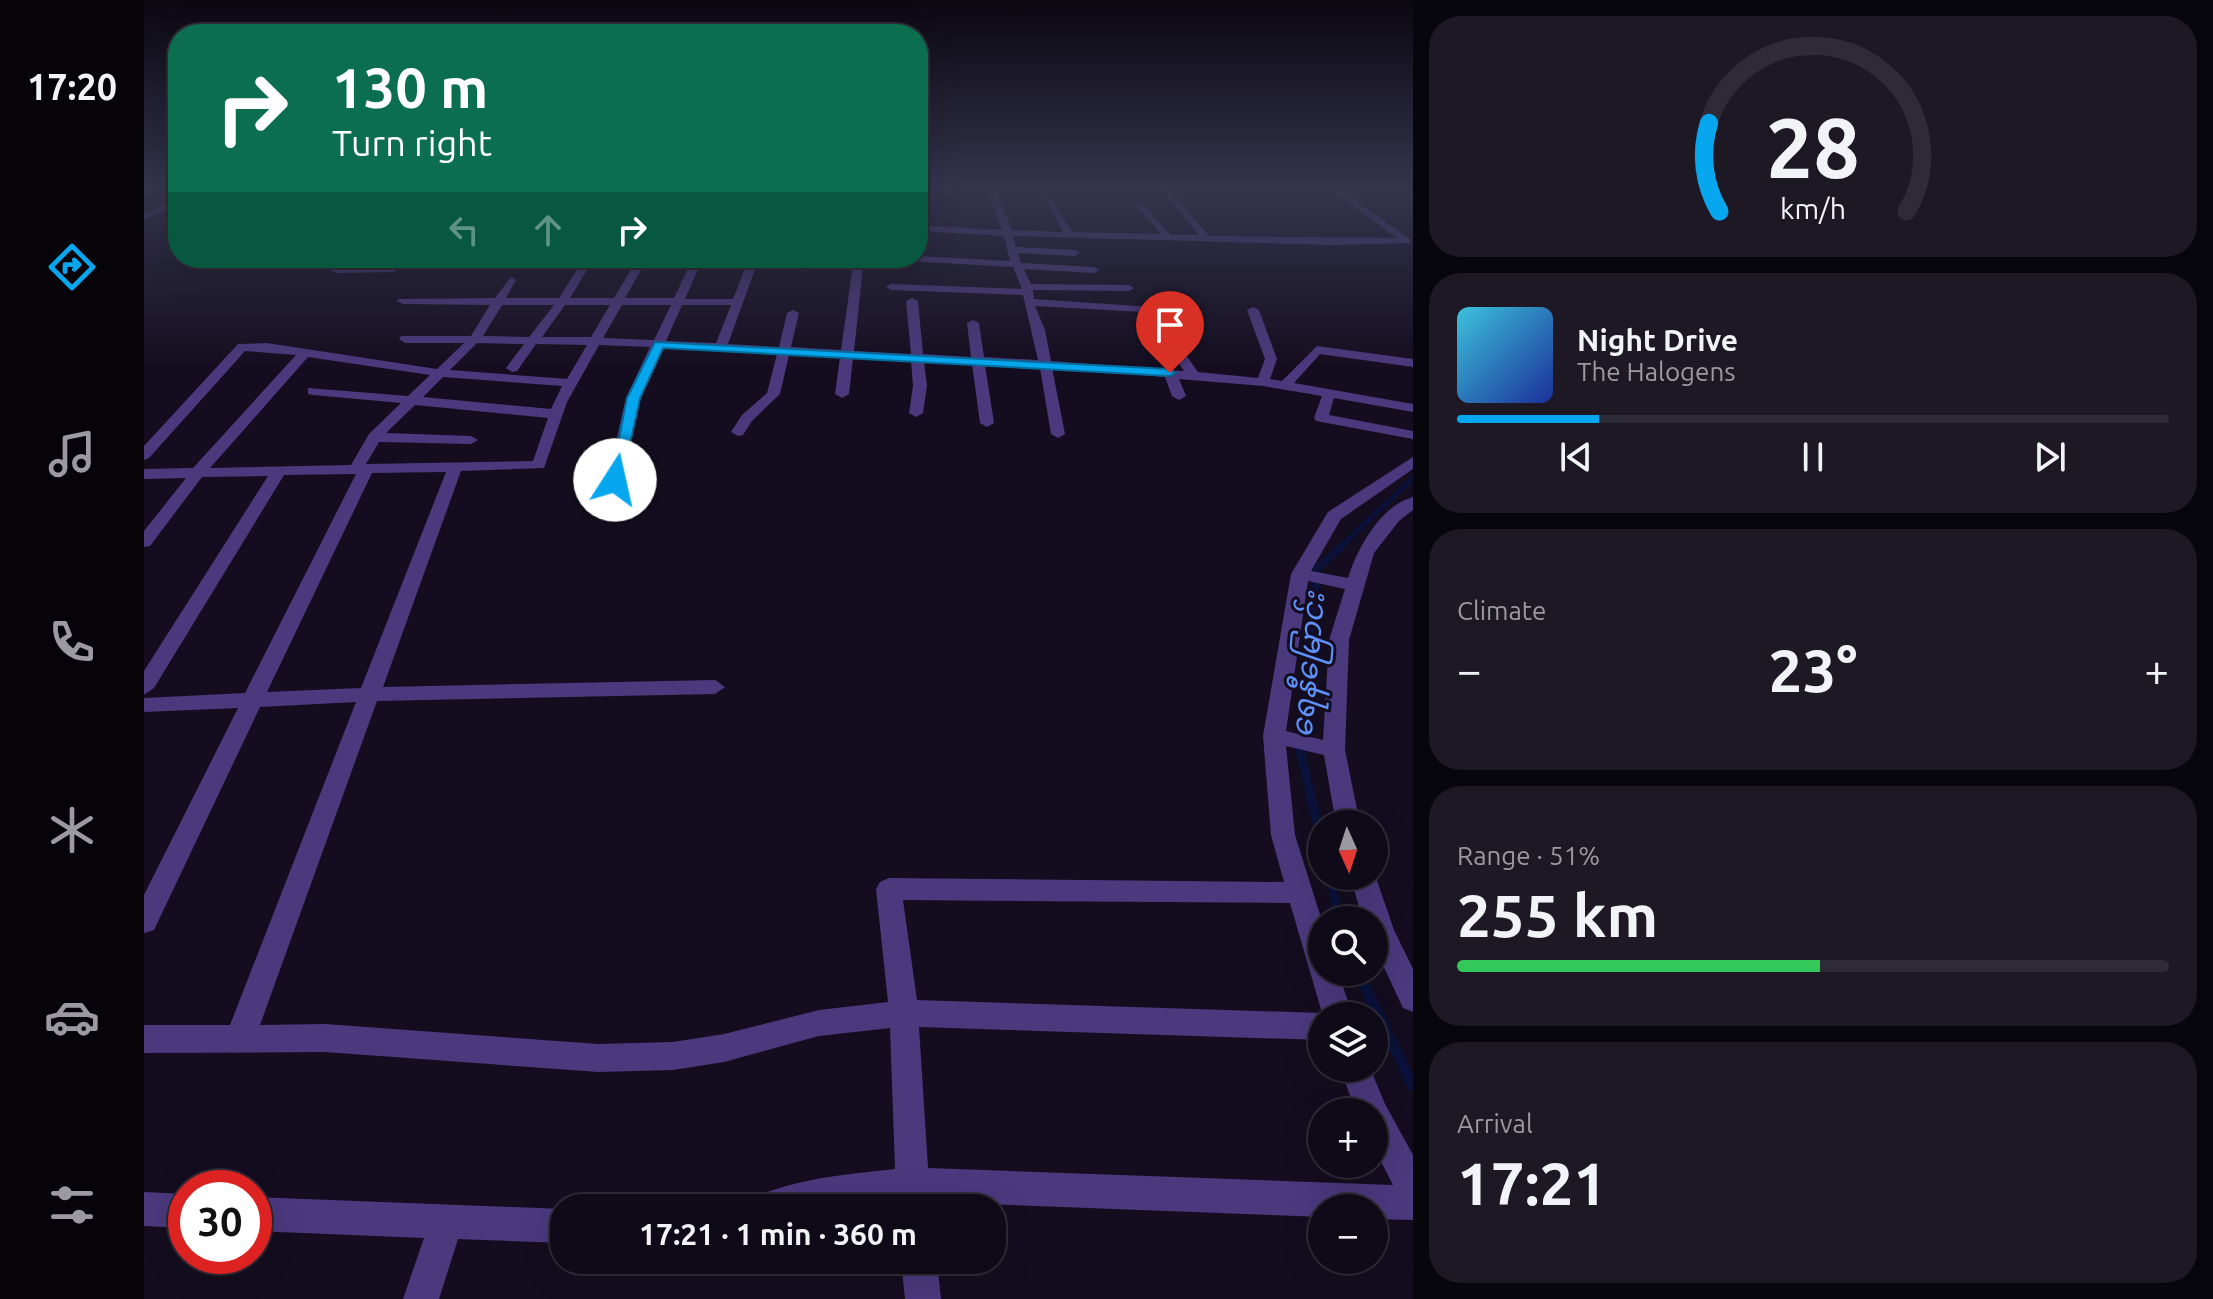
<!DOCTYPE html>
<html lang="en">
<head>
<meta charset="utf-8">
<style>
	body { margin:0; font-family:Ubuntu,"Noto Sans Myanmar",sans-serif; background:#1d1824; color:#f1f3f6; height:100vh; display:flex; flex-direction:column; font-size:30px; white-space:nowrap }
	* { box-sizing:border-box; margin:0 }
	p { font-size:26px; color:#9b9aa1 }
	.icon { flex:none; width:44px; height:44px; fill:none; stroke:currentColor; stroke-width:2; stroke-linecap:round; stroke-linejoin:round }
	.map { position:relative; flex:1; overflow:hidden }
	.drawer { display:flex; flex-direction:column; gap:16px; padding:16px; background:#08060d; width:800px }
	.drawer>* { flex:none }
	.hud { position:absolute; left:24px; top:24px; width:760px; height:244px; border-radius:32px; box-shadow:0 8px 32px #0002,0 0 0 2px #2f2b36; background:#0b6e4f; color:#fff; overflow:hidden }
	.needle { width:52px; rotate:177deg }
	.buttons { position:absolute; left:1164px; top:810px; display:grid; gap:16px }
	.buttons a { display:grid; place-items:center; width:80px; height:80px; border-radius:50%; background:#0f0a17; box-shadow:0 8px 32px #0002,0 0 0 2px #2f2b36; font-size:40px }
	.speed { position:absolute; left:24px; top:1170px; display:flex; gap:16px; font-size:40px; font-weight:700; text-align:center }
	.speed>* { display:grid; place-content:center; width:104px; height:104px; border-radius:50%; background:#0f0a17; box-shadow:0 8px 32px #0002,0 0 0 2px #2f2b36; line-height:1 }
	.speed .limit { border:12px solid #d22; background:#fff; color:#111 }
	.pin { position:absolute; display:grid; place-items:center; width:68px; height:68px; color:#fff; margin:-82px -34px; border-radius:50% 50% 50% 0; rotate:-45deg; box-shadow:0 0 8px #0007 }
	.pin .icon { rotate:45deg }
	.me { position:absolute; width:88px; margin:-44px; rotate:10deg; stroke-linejoin:round; filter:drop-shadow(0 0 6px #0008) }
	.turn { display:flex; align-items:center; gap:28px; height:168px; padding:0 32px; font-size:36px }
	.turn .icon { width:104px; height:104px; stroke-width:2.5 }
	.turn b { display:block; font-size:56px; line-height:68px }
	.lanes { display:flex; align-items:center; height:76px; padding:0 32px; background:#0003; justify-content:center; gap:40px; direction:ltr }
	.lanes .off { opacity:.35 }
	.big { font-size:60px; font-weight:700; line-height:1.1 }
	.drawer .tile { flex:1; display:flex; flex-direction:column; justify-content:center; gap:12px; min-width:0; padding:0 28px; border-radius:32px; background:#1d1824 }
	.drawer .dial { align-items:center; gap:0 }
	.dial svg { height:208px; overflow:visible; fill:none; stroke:#2f2b36; stroke-width:7; stroke-linecap:round; text-anchor:middle }
	.dial text { fill:#f1f3f6; stroke:none }
	.song { display:flex; align-items:center; gap:24px }
	.cover { width:96px; height:96px; border-radius:12px; background:linear-gradient(135deg,hsl(190 70% 55%),hsl(230 70% 35%)) }
	.played { height:8px; border-radius:4px; background:linear-gradient(90deg,#07a7ef 20%,#2f2b36 20%) }
	.keys { display:flex; justify-content:space-around; direction:ltr }
	.heat { display:flex; justify-content:space-between; align-items:center; font-size:44px; direction:ltr }
	.charge { height:12px; border-radius:6px; background:linear-gradient(90deg,#34c759 51%,#2f2b36 0) }
	.trip { position:absolute; left:406px; top:1194px; width:456px; height:80px; border-radius:32px; background:#0f0a17; box-shadow:0 8px 32px #0002,0 0 0 2px #2f2b36; font-weight:700; line-height:80px; text-align:center }
	main { display:flex; flex:1; min-height:0 }
	.dock { display:flex; flex-direction:column; width:144px; justify-content:space-around; align-items:center; background:#060409; color:#9b9aa1 }
	.dock .icon { width:56px; height:56px }
	.dock .active { color:#07a7ef }
	.dock b { font-size:36px; color:#f1f3f6 }
	.map>svg:first-child { display:block }
</style>
</head>
<body>
<main>
<nav class="dock">
<b>17:20</b>
<svg class="icon active" aria-label="directions" viewBox="0 0 24 24"><path d="M12 3l9 9-9 9-9-9zM9 14v-3h6M13 9l2 2-2 2"/></svg>
<svg class="icon" aria-label="music" viewBox="0 0 24 24"><path d="M9 18V5l10-2v13"/><circle cx="6" cy="18" r="3"/><circle cx="16" cy="16" r="3"/></svg>
<svg class="icon" aria-label="phone" viewBox="0 0 24 24"><path d="M5 4h4l2 5-3 2q2 4 5 5l2-3 5 2v4C11 20 4 13 5 4z"/></svg>
<svg class="icon" aria-label="climate" viewBox="0 0 24 24"><path d="M12 3v18M4 7l16 10M4 17L20 7"/></svg>
<svg class="icon" aria-label="car" viewBox="0 0 24 24"><path d="M5 17H2v-5l4-1 3-4h7l3 4 3 1v5h-3M9 17h6M6 11h13"/><circle cx="7" cy="17" r="2"/><circle cx="17" cy="17" r="2"/></svg>
<svg class="icon" aria-label="filters" viewBox="0 0 24 24"><path d="M4 7h16M4 17h16"/><circle cx="9" cy="7" r="2"/><circle cx="15" cy="17" r="2"/></svg>
</nav>
<div class="map">
<svg width="1269" height="1299" viewBox="0 0 1269 1299">
	<rect width="100%" height="100%" fill="#140d1f"/>
	<g fill="none" stroke-linecap="round" stroke-linejoin="round">
		<!-- stream-far3 -->
		<path stroke="#0a123b" stroke-width="5" d="M 1198,545 L 1269,478"/>
		<!-- stream-far2 -->
		<path stroke="#0a123b" stroke-width="7" d="M 1157,737 L 1173,569 L 1201,543"/>
		<!-- stream-far1 -->
		<g stroke="#0a123b" stroke-width="9">
			<path d="M 1157,735 L 1156,750 L 1178,844"/>
			<path d="M 1186,876 L 1196,920"/>
			<path d="M 1213,972 L 1219,983"/>
		</g>
		<!-- stream -->
		<path stroke="#0a123b" stroke-width="11" d="M 1218,981 L 1269,1086"/>
		<!-- minor -->
		<g fill="#4a397d" fill-rule="evenodd">
			<path d="M 842,187 L 850,187 L 868,230 L 919,232 L 902,200 L 906,197 L 928,232 L 1017,234 L 991,204 L 995,201 L 1027,235 L 1055,235 L 1015,187 L 1023,187 L 1065,236 L 1253,238 L 1183,187 L 1192,187 L 1266,239 L 1266,243 L 1187,245 L 869,236 L 872,247 L 931,250 L 936,253 L 931,256 L 874,253 L 877,263 L 950,267 L 955,270 L 950,273 L 880,269 L 887,284 L 985,285 L 990,288 L 985,291 L 889,290 L 890,299 L 1008,307 L 1054,372 L 1114,378 L 1121,359 L 1103,310 L 1109,307 L 1115,310 L 1133,359 L 1126,379 L 1138,381 L 1173,346 L 1269,359 L 1269,367 L 1176,354 L 1150,383 L 1269,404 L 1269,412 L 1190,398 L 1185,415 L 1269,431 L 1269,439 L 1172,421 L 1170,418 L 1178,396 L 1119,386 L 1035,379 L 1042,396 L 1035,400 L 1028,396 L 1021,377 L 908,368 L 921,434 L 914,438 L 907,434 L 896,368 L 841,365 L 850,423 L 843,427 L 836,423 L 828,364 L 780,362 L 783,386 L 779,413 L 772,417 L 765,413 L 769,386 L 767,361 L 709,358 L 705,394 L 698,398 L 691,394 L 696,357 L 645,355 L 636,394 L 608,421 L 599,435 L 594,436 L 587,432 L 598,415 L 623,393 L 633,354 L 518,348 L 496,398 L 479,480 L 471,485 L 463,480 L 482,398 L 506,347 L 455,345 L 423,402 L 400,468 L 317,471 L 239,687 L 571,680 L 581,687 L 571,694 L 233,701 L 116,1025 L 181,1024 L 454,1044 L 529,1042 L 580,1034 L 675,1010 L 744,1002 L 732,889 L 736,882 L 745,878 L 1140,882 L 1127,835 L 1119,736 L 1147,574 L 1184,512 L 1269,457 L 1269,469 L 1197,519 L 1167,571 L 1204,578 C 1213,549 1236,506 1269,497 L 1269,510 L 1255,521 L 1230,553 L 1205,640 L 1201,750 L 1216,824 L 1192,824 L 1180,755 L 1142,746 L 1151,835 L 1178,921 L 1178,972 L 1194,972 L 1209,1016 L 1178,1016 L 1178,1040 L 775,1027 L 784,1168 L 1249,1185 L 1230,1148 L 1230,1112 L 1212,1112 L 1196,1068 L 1226,1068 L 1241,1104 L 1269,1155 L 1269,1220 L 1230,1219 L 1230,1208 L 1178,1208 L 1178,1217 L 786,1202 L 786,1208 L 752,1208 L 752,1203 L 703,1208 L 608,1208 L 613,1196 C 657,1178 704,1174 751,1169 L 746,1028 L 675,1036 L 580,1062 L 529,1070 L 454,1072 L 181,1052 L 0,1053 L 0,1025 L 86,1025 L 212,702 L 116,707 L 10,930 L 0,933 L 0,895 L 94,708 L 0,712 L 0,698 L 101,693 L 212,474 L 140,475 L 10,688 L 0,695 L 0,671 L 124,476 L 58,477 L 6,546 L 0,547 L 0,531 L 42,478 L 0,479 L 0,469 L 49,468 L 152,355 L 101,351 L 5,458 L 0,460 L 0,446 L 94,344 L 123,343 L 293,369 L 320,343 L 261,343 L 255,339 L 257,336 L 327,336 L 346,305 L 259,304 L 253,301 L 255,299 L 351,298 L 367,277 L 372,280 L 362,298 L 415,298 L 440,258 L 450,258 L 426,298 L 470,298 L 494,258 L 504,258 L 481,298 L 530,298 L 549,258 L 559,258 L 541,299 L 589,299 L 605,258 L 615,258 L 584,344 L 635,347 L 643,313 L 649,310 L 655,313 L 647,347 L 697,350 L 710,258 L 720,258 L 710,351 L 767,354 L 762,301 L 768,298 L 774,301 L 779,354 L 827,357 L 823,323 L 829,320 L 835,323 L 840,357 L 894,360 L 879,295 L 747,290 L 742,287 L 747,284 L 878,289 L 869,267 L 763,261 L 758,258 L 774,256 L 866,261 L 860,236 L 774,231 L 774,225 L 858,230 ZM 358,305 L 410,305 L 385,337 L 339,336 ZM 421,305 L 466,305 L 447,337 L 398,337 ZM 478,305 L 527,305 L 510,340 L 459,338 ZM 538,305 L 587,305 L 572,343 L 522,341 ZM 891,306 L 1000,312 L 1040,371 L 907,361 L 901,330 ZM 333,343 L 380,344 L 362,368 L 368,372 L 373,371 L 392,344 L 443,345 L 423,379 L 306,370 ZM 164,357 L 286,375 L 264,396 L 164,388 L 164,394 L 169,395 L 257,403 L 225,434 L 207,465 L 66,468 ZM 299,377 L 418,386 L 407,409 L 279,397 ZM 271,405 L 404,418 L 389,461 L 222,464 L 235,442 L 327,444 L 334,440 L 327,436 L 242,433 ZM 302,472 L 217,688 L 123,692 L 228,473 ZM 1164,581 L 1201,589 L 1185,640 L 1179,740 L 1142,731 ZM 759,900 L 1146,903 L 1178,1013 L 773,1000 Z"/>
			<path d="M 34,199 L 34,205 L 0,219 L 0,213 Z"/>
			<path d="M 34,220 L 34,226 L 29,226 L 29,222 Z"/>
			<path d="M 253,258 L 263,258 L 250,272 L 192,273 L 187,270 L 192,267 L 247,266 Z"/>
			<path d="M 656,258 L 666,258 L 663,271 L 654,269 Z"/>
			<path d="M 1230,872 L 1250,930 L 1269,969 L 1269,1012 L 1259,1008 L 1230,946 L 1230,920 L 1219,920 L 1206,876 L 1230,876 Z"/>
			<path d="M 0,1192 L 42,1194 L 42,1228 L 0,1226 Z"/>
			<path d="M 110,1197 L 420,1209 L 420,1243 L 314,1239 L 295,1299 L 259,1299 L 280,1238 L 110,1231 Z"/>
			<path d="M 757,1260 L 793,1260 L 797,1299 L 761,1299 Z"/>
		</g>
	</g>
	<!-- sky -->
	<linearGradient id="sky" x2="0" y2="1"><stop stop-color="#0b0711"/><stop offset="0.51" stop-color="#34354d"/><stop offset="1" stop-color="#34354d" stop-opacity="0"/></linearGradient>
	<rect width="1269" height="369" fill="url(#sky)"/>
	<!-- route -->
	<path fill="#07a7ef" stroke="#056d9b" stroke-width="2" d="M 511,342 L 1026,369 L 1032,373 L 1026,376 L 519,348 L 496,398 L 478,480 L 466,483 L 483,398 Z"/>
	<g text-anchor="middle" stroke-width="6" stroke-linejoin="round" paint-order="stroke">
		<!-- water labels -->
		<g font-size="30" font-style="italic" fill="#5e91fa" stroke="#140d1f">
			<text transform="translate(1164 665) rotate(-85)" y="10">ရေနီမြောင်း</text>
		</g>
	</g>
</svg>
<div class="buttons">
<a><svg class="needle" viewBox="-14 -14 28 28"><path d="M0-13l5 13h-10z" fill="#e53935"/><path d="M0 13l5-13h-10z" fill="#9b9aa1"/></svg></a>
<a><svg class="icon" aria-label="search" viewBox="0 0 24 24"><circle cx="10" cy="10" r="6"/><path d="M15 15l6 6"/></svg></a>
<a><svg class="icon" aria-label="layers" viewBox="0 0 24 24"><path d="M12 4l9 5-9 5-9-5zM3 14l9 5 9-5"/></svg></a>
<a>+</a>
<a>−</a>
</div>
<div class="speed"><div class="limit">30</div></div>
<div class="pin" style="left:1026px;top:373px;background:#d93025"><svg class="icon" aria-label="arrive" viewBox="0 0 24 24"><path d="M6 21V4h12l-3 4 3 4H6"/></svg></div>
<svg class="me" style="left:471px;top:480px" viewBox="-20 -20 40 40"><circle r="19" fill="#fff"/><path d="M0-13L10 11 0 6-10 11z" fill="#07a7ef"/></svg>
<div class="trip">17:21 · 1 min · 360 m</div>
<div class="hud">
<div class="turn"><svg class="icon" aria-label="right" viewBox="0 0 24 24"><path d="M7 20v-9h11M14 6l5 5-5 5"/></svg><div><b>130 m</b>Turn right</div></div>
<div class="lanes"><svg class="icon off" aria-label="left" viewBox="0 0 24 24"><path d="M17 20v-9H6M10 6l-5 5 5 5"/></svg><svg class="icon off" aria-label="ahead" viewBox="0 0 24 24"><path d="M12 20V5M6 11l6-6 6 6"/></svg><svg class="icon" aria-label="right" viewBox="0 0 24 24"><path d="M7 20v-9h11M14 6l5 5-5 5"/></svg></div>
</div>
</div>
<section class="drawer">
<div class="tile dial"><svg viewBox="0 0 100 80">
<path d="M14 69A42 42 0 1 1 86 69"/>
<path d="M14 69A42 42 0 0 1 10 35" stroke="#07a7ef"/>
<text x="50" y="56" font-size="32" font-weight="700">28</text>
<text x="50" y="72" font-size="11">km/h</text>
</svg></div>
<div class="tile">
<div class="song"><i class="cover"></i><div><b>Night Drive</b><p>The Halogens</p></div></div>
<div class="played"></div>
<div class="keys"><svg class="icon" aria-label="previous" viewBox="0 0 24 24"><path d="M18 5L8 12l10 7zM5 5v14"/></svg><svg class="icon" aria-label="pause" viewBox="0 0 24 24"><path d="M8 5v14M16 5v14"/></svg><svg class="icon" aria-label="next" viewBox="0 0 24 24"><path d="M6 5l10 7-10 7zM19 5v14"/></svg></div>
</div>
<div class="tile"><p>Climate</p>
<div class="heat"><a>−</a><b class="big">23°</b><a>+</a></div>
</div>
<div class="tile"><p>Range · 51%</p><b class="big">255 km</b><div class="charge"></div></div>
<div class="tile"><p>Arrival</p><b class="big">17:21</b></div>
</section>
</main>
</body>
</html>
